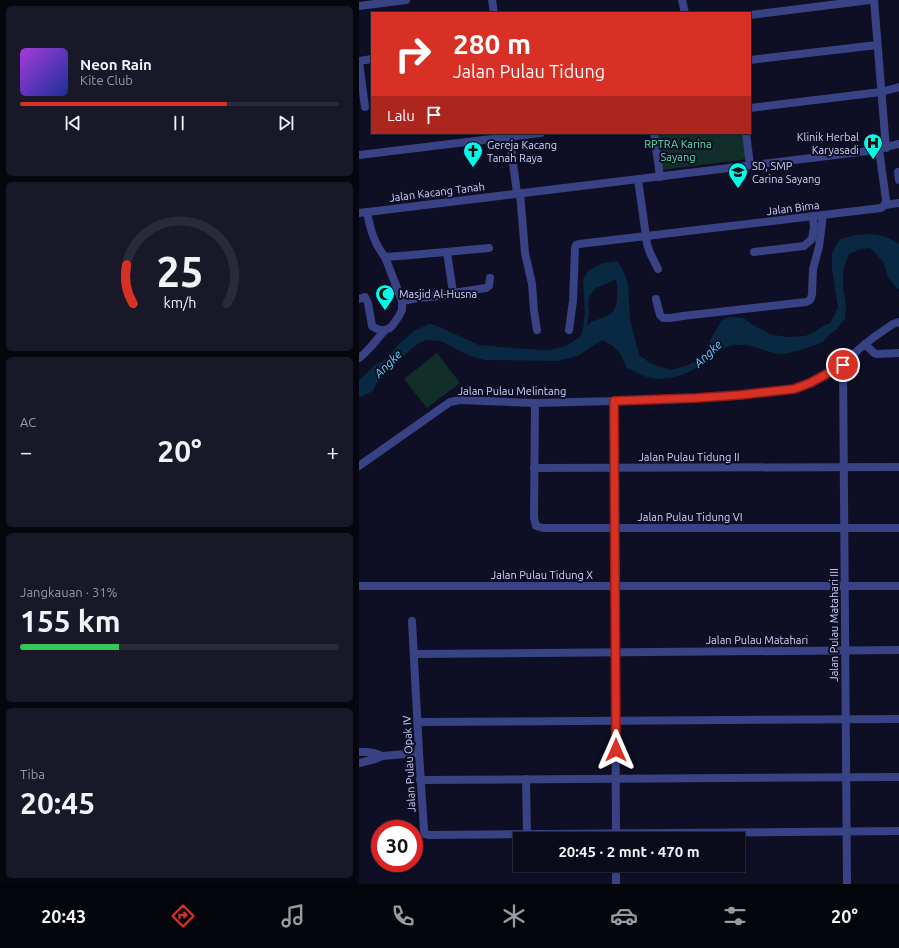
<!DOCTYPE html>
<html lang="id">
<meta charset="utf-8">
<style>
:root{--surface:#0a0a1b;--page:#181828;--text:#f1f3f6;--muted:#999aa3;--line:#2a2b3a;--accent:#d93025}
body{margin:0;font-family:Ubuntu,sans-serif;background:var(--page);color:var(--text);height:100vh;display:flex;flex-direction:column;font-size:15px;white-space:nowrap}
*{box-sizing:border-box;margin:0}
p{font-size:13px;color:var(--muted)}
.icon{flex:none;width:22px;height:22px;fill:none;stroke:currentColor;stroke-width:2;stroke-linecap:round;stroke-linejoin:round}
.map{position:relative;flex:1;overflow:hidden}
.details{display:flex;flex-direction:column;gap:6px;padding:6px;background:#06060f;width:359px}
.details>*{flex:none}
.hud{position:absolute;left:12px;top:12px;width:380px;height:122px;border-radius:0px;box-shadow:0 1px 3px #0004,0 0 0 1px var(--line);background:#d93025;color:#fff;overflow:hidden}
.speed{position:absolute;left:12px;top:820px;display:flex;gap:8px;font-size:20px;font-weight:700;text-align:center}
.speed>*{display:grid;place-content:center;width:52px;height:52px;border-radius:50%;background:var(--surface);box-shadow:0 1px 3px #0004,0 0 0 1px var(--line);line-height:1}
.speed .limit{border:6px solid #d22;background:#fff;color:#111}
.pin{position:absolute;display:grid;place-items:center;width:34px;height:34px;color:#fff;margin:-17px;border:2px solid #fff;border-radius:50%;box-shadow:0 1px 4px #0007}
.me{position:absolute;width:44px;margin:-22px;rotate:0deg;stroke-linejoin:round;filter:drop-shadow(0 0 3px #0008)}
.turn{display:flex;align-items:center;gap:14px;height:84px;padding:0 16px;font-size:18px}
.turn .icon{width:52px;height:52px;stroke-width:2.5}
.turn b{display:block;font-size:28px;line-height:34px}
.then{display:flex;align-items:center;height:38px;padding:0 16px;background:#0003;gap:8px;font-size:15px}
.big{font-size:30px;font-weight:700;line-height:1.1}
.details .widget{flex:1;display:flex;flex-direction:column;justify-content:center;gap:6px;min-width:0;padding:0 14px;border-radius:6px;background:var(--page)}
.details .dial{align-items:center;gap:0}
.dial svg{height:104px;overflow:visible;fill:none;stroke:var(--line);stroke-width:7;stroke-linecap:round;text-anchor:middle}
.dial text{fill:var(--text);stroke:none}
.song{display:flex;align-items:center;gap:12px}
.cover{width:48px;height:48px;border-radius:6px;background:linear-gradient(135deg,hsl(280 70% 55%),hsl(230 70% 35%))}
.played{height:4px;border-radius:2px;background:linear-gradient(90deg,var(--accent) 65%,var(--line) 65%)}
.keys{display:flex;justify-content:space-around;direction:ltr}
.heat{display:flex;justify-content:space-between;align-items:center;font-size:22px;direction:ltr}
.charge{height:6px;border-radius:3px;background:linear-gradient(90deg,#34c759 31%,var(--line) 0)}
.trip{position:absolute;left:154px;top:832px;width:232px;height:40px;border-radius:0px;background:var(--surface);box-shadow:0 1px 3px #0004,0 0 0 1px var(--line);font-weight:700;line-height:40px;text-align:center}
.tabs{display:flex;height:64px;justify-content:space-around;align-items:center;background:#04040b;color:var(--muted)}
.tabs .icon{width:28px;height:28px}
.tabs .on{color:var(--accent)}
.tabs b{font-size:18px;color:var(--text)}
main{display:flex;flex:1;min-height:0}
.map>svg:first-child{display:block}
</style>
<main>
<section class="details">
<div class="widget">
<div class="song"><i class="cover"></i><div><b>Neon Rain</b><p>Kite Club</p></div></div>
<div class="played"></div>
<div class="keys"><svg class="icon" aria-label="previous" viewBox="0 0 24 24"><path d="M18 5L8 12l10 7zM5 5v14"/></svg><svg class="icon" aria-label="pause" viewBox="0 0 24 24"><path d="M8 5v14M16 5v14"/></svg><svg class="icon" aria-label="next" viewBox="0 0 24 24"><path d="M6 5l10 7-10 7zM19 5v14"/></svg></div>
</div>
<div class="widget dial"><svg viewBox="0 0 100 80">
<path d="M14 69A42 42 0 1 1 86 69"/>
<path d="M14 69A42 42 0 0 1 9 39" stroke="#d93025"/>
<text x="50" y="56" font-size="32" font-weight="700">25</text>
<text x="50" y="72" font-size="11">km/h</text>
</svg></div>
<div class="widget"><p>AC</p>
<div class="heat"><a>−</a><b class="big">20°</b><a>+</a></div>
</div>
<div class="widget"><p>Jangkauan · 31%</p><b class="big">155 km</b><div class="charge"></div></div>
<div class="widget"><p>Tiba</p><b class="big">20:45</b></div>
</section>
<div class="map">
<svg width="540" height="884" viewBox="0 0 540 884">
<rect width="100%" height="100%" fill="#0e0e24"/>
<!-- green -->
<g fill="#112e28">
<polygon points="298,133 385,133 388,159 303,170"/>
<polygon points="78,353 101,383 68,408 45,379"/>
</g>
<!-- water -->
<path fill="#092842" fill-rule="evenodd" d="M511,234c11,1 19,3 29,10v46l-11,-12 -4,-15 -8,-9 -6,-6 -12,2 -9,4 -3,7 -3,11v16l3,17 -1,14c-3,3 -5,6 -8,10 -2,2 -5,3 -7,5 -2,2 -4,5 -6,7 -4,3 -35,13 -41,13 -2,1 -6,0 -9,-1 -14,-4 -29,-11 -44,-7 -10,3 -18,11 -26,17 -15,11 -38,20 -57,14 -7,-2 -13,-6 -20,-9 -6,-15 -9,-20 -24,-28l-11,6 -14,10 -21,5 -72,-1 -15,-4 -29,-15 -14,-1 -10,4 -19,17 -22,23 -3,7 -14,7v-18l16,-15 11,-6 14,-16 14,-12 15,-7 6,1 44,20 45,4 24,1 18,-4 14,-9 3,-8 2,-15 -2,-35 6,-9 14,-7 14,-2 5,7 6,15 2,37 9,35 11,8 21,7 11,-3 13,-5 11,-10 2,-8 14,-24 8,-3 14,1 9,7 17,9 16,3 19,-1 9,-4 9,-6 7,-3 8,-15 -6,-40v-15l8,-14 16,-4zM256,279c3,5 2,10 2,15 0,27 -14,20 -30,31l2,-14 -1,-7 1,-7 7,-9 14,-6z"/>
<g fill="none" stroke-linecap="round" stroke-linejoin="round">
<!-- minor -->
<g stroke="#384284" stroke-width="8">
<polyline points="133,0 135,13"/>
<polyline points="323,0 326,13"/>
<polyline points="515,0 527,148"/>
<polyline points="0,6 47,0"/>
<polyline points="391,15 511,0"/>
<polyline points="391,60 518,45"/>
<polyline points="0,61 13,59"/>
<polyline points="0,62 6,107"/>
<polyline points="391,108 522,92 540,87"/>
<polyline points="150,133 158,193"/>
<polyline points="295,133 301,177"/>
<polyline points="387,133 391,165"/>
<polyline points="0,155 182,133"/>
<polyline points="539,172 540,180"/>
<polyline points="279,179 288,244 291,253 299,269"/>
<polyline points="161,193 166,253 173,284 175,311 178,330"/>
<polyline points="526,205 540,203"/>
<polyline points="0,213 509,151 540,144"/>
<polyline points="88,252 94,293"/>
<polyline points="395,252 445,246 453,239 455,227 454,216"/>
<polyline points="26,257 53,255 130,248"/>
<path d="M0,299l6,-2 3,6 4,23 3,2 5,2h5l5,-2 2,-2 7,-10 3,-6v-9l-17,-44c-11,-13 -15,-29 -18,-45"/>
<polyline points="297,299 301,315 304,318 311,318 324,316 447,302 451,300 453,295 454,269 460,247 464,215"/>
<polyline points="43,301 59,298 82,296 94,293 127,288 130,286 131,278"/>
<polyline points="210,330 214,301 216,248 217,245 220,244 522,208 526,205 527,200 520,149"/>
<polyline points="506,344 515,353 518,354 540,353"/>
<path d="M0,358c11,-8 17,-18 26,-28"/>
<polyline points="484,365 488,884"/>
<polyline points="255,401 257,838"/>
<polyline points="176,403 175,518 177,526 184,528 540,528"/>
<polyline points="0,466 91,402 101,400 176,403 255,401 323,399 381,395 435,389 451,383 484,365 500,349 515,337 534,324 540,322"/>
<polyline points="175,468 540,467"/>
<polyline points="0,586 540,586"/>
<polyline points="53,621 60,753 65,830 66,834 70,835 540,831"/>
<polyline points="55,654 540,650"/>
<polyline points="59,722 540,719"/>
<polyline points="0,752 7,752 15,753 23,756 60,753"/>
<polyline points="0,763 16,759 23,756"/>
<polyline points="167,779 168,835"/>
<polyline points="61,780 540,777"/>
<polyline points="257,865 257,884"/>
</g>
</g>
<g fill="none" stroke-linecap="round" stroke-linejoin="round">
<!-- route casing -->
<g stroke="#8d1f18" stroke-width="10">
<polyline id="route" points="257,750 255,401 337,398 381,395 435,389 451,383 484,365"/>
</g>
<!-- route -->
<use href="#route" stroke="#d93025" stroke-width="7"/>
</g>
<!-- icons -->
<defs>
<g id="hospital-pin" transform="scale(1)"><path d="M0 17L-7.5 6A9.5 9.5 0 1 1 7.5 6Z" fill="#00fce8" stroke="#0e0e24"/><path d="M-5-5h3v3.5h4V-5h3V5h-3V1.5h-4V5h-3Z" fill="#111"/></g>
<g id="church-pin" transform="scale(1)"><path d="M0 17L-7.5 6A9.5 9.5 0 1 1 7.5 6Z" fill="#00fce8" stroke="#0e0e24"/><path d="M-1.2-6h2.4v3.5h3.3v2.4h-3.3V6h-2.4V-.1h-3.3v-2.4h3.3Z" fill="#111"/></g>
<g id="school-pin" transform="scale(1)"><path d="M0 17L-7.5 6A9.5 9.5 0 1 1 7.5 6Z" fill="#00fce8" stroke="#0e0e24"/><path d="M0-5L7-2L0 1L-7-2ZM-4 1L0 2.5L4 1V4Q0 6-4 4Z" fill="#111"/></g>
<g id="mosque-pin" transform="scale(1)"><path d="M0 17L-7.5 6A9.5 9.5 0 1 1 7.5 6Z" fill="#00fce8" stroke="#0e0e24"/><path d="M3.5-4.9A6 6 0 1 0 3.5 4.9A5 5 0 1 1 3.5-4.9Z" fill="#111"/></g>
</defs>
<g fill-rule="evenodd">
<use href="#hospital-pin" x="514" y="143"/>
<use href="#church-pin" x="114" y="151"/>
<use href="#school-pin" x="379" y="172"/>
<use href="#mosque-pin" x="26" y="294"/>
</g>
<g text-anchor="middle" stroke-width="4" stroke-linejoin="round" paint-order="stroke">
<!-- poi labels -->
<g font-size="11" fill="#d1d4ff" stroke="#0e0e24" text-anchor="start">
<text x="500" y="141" text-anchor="end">Klinik Herbal<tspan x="500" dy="13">Karyasadi</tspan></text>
<text x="128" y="149">Gereja Kacang<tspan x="128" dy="13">Tanah Raya</tspan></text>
<text x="393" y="170">SD, SMP<tspan x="393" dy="13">Carina Sayang</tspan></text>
<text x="40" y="298">Masjid Al-Husna</text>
</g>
<!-- park labels -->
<g font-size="11" fill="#5ae2a8" stroke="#0e0e24">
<text x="319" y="148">RPTRA Karina<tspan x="319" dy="13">Sayang</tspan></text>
</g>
<!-- street labels -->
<g font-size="11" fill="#d1d4ff" stroke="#0e0e24">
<text transform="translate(78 192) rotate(-7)" y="4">Jalan Kacang Tanah</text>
<text transform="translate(434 208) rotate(-7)" y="4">Jalan Bima</text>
<text x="153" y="395">Jalan Pulau Melintang</text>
<text x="330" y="461">Jalan Pulau Tidung II</text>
<text x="331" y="521">Jalan Pulau Tidung VI</text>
<text x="183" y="579">Jalan Pulau Tidung X</text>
<text transform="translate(475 625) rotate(-90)" y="4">Jalan Pulau Matahari III</text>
<text x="398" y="644">Jalan Pulau Matahari</text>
<text transform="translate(50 764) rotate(-93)" y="4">Jalan Pulau Opak IV</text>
</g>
<!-- water labels -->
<g font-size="12" font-style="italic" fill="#5fd1ff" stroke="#0e0e24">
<text transform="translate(349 354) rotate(-43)" y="4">Angke</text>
<text transform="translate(29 364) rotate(-45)" y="4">Angke</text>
</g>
</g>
</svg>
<div class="speed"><div class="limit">30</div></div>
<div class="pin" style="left:484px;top:365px;background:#d93025"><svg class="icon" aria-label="arrive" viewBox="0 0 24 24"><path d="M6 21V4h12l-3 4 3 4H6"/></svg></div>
<svg class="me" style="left:257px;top:750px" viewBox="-20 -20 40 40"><path d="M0-17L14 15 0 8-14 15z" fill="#d93025" stroke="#fff" stroke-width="4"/></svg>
<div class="trip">20:45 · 2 mnt · 470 m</div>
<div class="hud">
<div class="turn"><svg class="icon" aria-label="right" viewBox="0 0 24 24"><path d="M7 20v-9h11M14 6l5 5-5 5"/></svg><div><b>280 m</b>Jalan Pulau Tidung</div></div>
<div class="then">Lalu<svg class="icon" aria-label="arrive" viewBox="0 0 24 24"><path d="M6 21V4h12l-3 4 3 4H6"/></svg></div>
</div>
</div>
</main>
<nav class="tabs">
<b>20:43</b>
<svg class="icon on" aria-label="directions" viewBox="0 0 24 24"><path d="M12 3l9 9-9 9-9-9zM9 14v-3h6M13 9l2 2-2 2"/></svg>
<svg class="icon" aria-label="music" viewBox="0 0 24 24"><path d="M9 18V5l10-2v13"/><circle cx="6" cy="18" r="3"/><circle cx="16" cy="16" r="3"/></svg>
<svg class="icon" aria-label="phone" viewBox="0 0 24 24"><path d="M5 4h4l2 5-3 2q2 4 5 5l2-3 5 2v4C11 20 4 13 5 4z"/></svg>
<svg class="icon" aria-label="climate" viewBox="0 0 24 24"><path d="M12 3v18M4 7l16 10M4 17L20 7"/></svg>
<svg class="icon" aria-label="car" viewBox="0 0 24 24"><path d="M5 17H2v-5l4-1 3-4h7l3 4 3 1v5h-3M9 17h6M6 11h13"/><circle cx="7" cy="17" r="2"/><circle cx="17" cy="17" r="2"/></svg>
<svg class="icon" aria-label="filters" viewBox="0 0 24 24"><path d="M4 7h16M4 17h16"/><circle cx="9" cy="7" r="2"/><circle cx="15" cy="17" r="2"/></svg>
<b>20°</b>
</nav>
